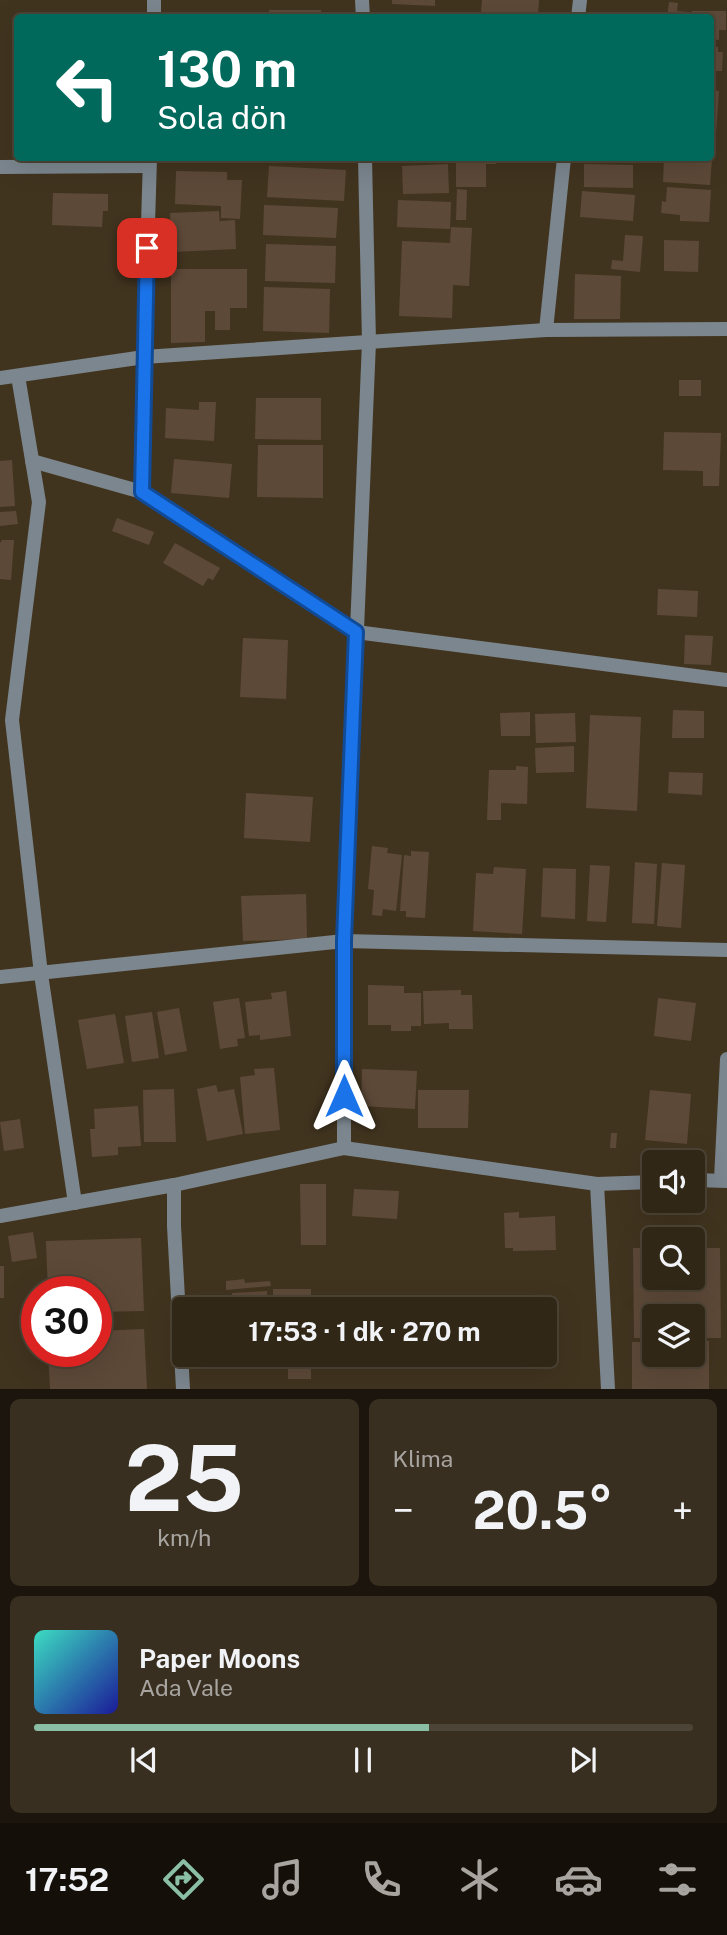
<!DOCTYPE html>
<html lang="tr">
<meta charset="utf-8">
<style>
:root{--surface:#312717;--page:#392f20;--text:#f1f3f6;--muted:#a8a5a1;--line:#4c4436;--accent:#8abfa5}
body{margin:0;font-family:"Public Sans",sans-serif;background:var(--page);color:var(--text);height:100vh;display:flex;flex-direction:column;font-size:26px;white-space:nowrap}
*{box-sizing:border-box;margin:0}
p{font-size:23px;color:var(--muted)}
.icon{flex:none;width:38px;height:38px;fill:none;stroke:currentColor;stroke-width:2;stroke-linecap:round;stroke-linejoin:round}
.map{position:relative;height:1389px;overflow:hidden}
.details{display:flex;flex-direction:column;gap:10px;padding:10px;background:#1b150d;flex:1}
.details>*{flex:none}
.banner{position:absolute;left:14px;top:14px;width:700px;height:147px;border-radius:7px;box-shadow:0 7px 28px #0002,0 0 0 2px var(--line);background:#00695c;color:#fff;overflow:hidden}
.tools{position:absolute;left:642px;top:1150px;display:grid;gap:14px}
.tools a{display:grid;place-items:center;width:63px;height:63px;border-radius:7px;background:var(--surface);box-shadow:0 7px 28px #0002,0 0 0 2px var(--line);font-size:35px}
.speed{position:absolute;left:21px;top:1276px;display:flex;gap:14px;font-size:35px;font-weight:700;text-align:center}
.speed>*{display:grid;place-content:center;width:91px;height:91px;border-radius:50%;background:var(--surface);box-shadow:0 7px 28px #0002,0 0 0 2px var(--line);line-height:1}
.speed .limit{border:10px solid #d22;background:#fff;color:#111}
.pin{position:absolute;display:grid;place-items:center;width:60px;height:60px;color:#fff;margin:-30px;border-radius:14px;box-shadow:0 4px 10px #0006}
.me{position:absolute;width:77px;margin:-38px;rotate:0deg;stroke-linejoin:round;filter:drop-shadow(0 0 5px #0008)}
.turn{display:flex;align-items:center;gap:24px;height:147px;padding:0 28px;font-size:32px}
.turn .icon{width:91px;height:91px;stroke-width:2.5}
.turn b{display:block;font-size:49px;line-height:60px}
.big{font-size:52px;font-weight:700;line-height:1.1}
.details .card{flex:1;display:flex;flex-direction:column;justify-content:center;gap:10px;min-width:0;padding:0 24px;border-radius:10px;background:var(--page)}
.details .dial{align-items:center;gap:0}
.dial b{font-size:91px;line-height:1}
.song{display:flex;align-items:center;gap:21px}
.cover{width:84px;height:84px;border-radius:10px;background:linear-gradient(135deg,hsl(170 70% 55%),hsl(240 70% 35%))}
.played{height:7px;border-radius:4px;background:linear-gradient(90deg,var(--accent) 60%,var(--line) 60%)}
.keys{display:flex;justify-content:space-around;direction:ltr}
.heat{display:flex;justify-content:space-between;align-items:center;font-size:38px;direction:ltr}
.details .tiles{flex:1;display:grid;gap:10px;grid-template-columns:1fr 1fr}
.card:last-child{grid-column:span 2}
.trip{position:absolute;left:172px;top:1297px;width:385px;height:70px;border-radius:7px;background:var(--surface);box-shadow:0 7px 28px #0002,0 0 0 2px var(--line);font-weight:700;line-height:70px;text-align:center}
.dock{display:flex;height:112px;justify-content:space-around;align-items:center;background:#141009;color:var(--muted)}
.dock .icon{width:49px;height:49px}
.dock .current{color:var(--accent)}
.dock b{font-size:32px;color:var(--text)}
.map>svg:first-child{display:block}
</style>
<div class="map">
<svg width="727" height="1389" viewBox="0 0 727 1389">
<rect width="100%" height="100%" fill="#41341f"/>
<!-- building -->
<g fill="#5d4938">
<polygon points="392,0 435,0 435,6 392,4"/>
<polygon points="482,0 539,0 538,15 481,12"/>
<polygon points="669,2 678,3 677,11 689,12 688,18 667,18"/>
<rect x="269" y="10" width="52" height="8"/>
<polygon points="692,11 726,11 726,30 719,30 719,40 710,39 710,18 692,18"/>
<polygon points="710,46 718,47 718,52 723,52 722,71 710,71"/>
<polygon points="710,90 719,91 716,134 710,133"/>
<polygon points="456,158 496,158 496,164 486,164 486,187 456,187"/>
<polygon points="664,158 712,159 710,185 663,182"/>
<polygon points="448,164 449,193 403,194 402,166"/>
<polygon points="584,164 633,165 633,188 584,187"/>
<polygon points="269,166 346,170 344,201 267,197"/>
<polygon points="176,171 227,172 227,180 242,180 240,219 221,218 221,206 175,204"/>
<polygon points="667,187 711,190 709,222 680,221 680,215 661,213 662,201 666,202"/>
<polygon points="457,189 467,190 466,220 456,220"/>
<polygon points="582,191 635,195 633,221 580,217"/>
<polygon points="53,193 108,194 108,211 103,211 102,227 52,225"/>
<polygon points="398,200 451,202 450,229 397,227"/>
<polygon points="264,205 338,208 336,238 263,235"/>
<polygon points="219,211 220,225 220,221 235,220 236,249 172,252 170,213"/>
<polygon points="451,227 472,228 469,286 453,285 452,318 399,316 402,241 450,243"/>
<polygon points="625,235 643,236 640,272 611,269 612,260 623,261"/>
<polygon points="664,240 699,241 698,272 664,271"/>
<polygon points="266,244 336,246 335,283 265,281"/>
<polygon points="171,269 247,269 247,308 230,308 230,330 215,330 215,311 205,311 205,342 171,343"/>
<polygon points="575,274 621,276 620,319 574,319"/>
<polygon points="264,287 330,289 329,333 263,331"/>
<rect x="679" y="380" width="22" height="16"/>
<polygon points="256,398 321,398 321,440 255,439"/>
<polygon points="199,402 216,402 214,441 165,438 166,408 199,410"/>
<polygon points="664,432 721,433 719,486 703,486 703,471 663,470"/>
<polygon points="258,445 323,445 323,498 257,497"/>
<polygon points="174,459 232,464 229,498 171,493"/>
<polygon points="12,460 15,506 0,507 0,461"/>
<polygon points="16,511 18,524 0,526 0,512"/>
<polygon points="117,518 154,532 149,545 112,531"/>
<polygon points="2,540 14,540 11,580 0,579 0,543"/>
<polygon points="175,543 220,568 213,580 208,578 203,586 163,563"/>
<polygon points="658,589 698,591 697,617 657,615"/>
<polygon points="685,635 713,636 711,665 684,664"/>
<polygon points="243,638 288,640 286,699 240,697"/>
<polygon points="673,710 704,711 704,738 672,738"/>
<polygon points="530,712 530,736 501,736 500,713"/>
<polygon points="575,713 576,742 536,743 535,714"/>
<polygon points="590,715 641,717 637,811 586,808"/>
<polygon points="574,746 574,772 536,773 535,748"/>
<polygon points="516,766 528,767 527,804 501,803 501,820 487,820 489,770 516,770"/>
<polygon points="669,772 703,773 702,795 668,793"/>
<polygon points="246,793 313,797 310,842 244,838"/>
<polygon points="372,846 388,848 387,853 402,855 396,911 383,909 382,916 372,915 374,890 368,889"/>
<polygon points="411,851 429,852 425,918 406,917 406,911 400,911 404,855 411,856"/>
<polygon points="635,862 657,864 654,924 632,923"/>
<polygon points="662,863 685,865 681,928 657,926"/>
<polygon points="590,865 610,866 606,922 587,921"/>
<polygon points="494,867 526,869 522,934 473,931 476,873 493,874"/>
<polygon points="543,868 576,869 575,919 541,917"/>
<polygon points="306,894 307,939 243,941 241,896"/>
<polygon points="368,985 404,986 404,993 421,993 421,1026 411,1026 411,1031 391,1031 391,1025 368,1025"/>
<polygon points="461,990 461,995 472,995 473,1029 449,1029 449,1023 424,1024 423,991"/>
<polygon points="286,991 291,1036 260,1040 260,1035 249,1036 245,1002 272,999 271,993"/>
<polygon points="239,998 245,1038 237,1039 238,1046 220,1049 213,1002"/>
<polygon points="658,998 696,1003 691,1041 654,1036"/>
<polygon points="179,1008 187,1051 165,1055 157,1012"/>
<polygon points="152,1012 159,1058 132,1062 125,1016"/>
<polygon points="115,1014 124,1063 87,1069 78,1020"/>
<polygon points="274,1068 280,1130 245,1134 240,1077 255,1075 254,1069"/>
<polygon points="362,1069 417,1071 415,1109 361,1106"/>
<polygon points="216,1085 218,1092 234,1089 243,1134 207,1141 197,1089"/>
<polygon points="174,1089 176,1142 144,1142 143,1090"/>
<polygon points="418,1090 469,1090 468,1128 418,1128"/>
<polygon points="650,1090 691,1094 687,1144 645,1140"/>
<polygon points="138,1106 141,1146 118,1147 118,1155 92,1157 90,1129 95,1129 94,1109"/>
<polygon points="20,1119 24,1148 4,1151 0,1122"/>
<polygon points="611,1133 617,1133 616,1148 610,1148"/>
<polygon points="300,1184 326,1184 326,1245 301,1245"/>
<polygon points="354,1189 399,1191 397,1219 352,1216"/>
<polygon points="519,1212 519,1218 555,1216 556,1250 513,1251 513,1248 505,1248 504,1213"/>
<polygon points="33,1232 37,1258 12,1262 8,1236"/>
<polygon points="141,1238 144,1311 96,1312 96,1292 48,1292 46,1241"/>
<polygon points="633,1248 654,1248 654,1278 693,1278 693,1248 720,1248 721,1338 693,1338 693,1316 654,1316 654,1338 634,1338"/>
<rect x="0" y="1266" width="4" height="32"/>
<polygon points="244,1279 245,1283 270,1281 271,1286 226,1290 226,1281"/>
<polygon points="273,1289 311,1289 311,1309 300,1309 300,1305 285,1305 285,1309 273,1309"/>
<polygon points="267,1291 268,1309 233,1309 232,1293"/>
<polygon points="144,1329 147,1389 50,1389 48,1351 96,1351 96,1331"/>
<polygon points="693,1341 709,1341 709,1389 632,1389 632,1342 654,1342 654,1354 693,1354"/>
<rect x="288" y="1354" width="23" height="25"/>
<polygon points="368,1354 398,1354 398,1365 368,1366"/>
<polygon points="455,1354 484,1354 484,1361 474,1360 474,1366 454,1365"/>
</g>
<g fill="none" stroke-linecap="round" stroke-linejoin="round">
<!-- street -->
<g stroke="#7c868e" stroke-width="14">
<polyline points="362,0 363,18"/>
<polyline points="154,18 154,0"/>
<polyline points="578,18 580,0"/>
<polyline points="0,167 149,166"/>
<polyline points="546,330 564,158"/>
<polyline points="18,376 39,502 12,720 41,974 75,1203"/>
<polyline points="0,378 144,357 546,330 727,329"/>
<polyline points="32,461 142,492 356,632 727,680"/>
<polyline points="142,492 144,357 150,158"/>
<polyline points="0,977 344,941 727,950"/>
<polyline points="344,1148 344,941 369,342 365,158"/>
<polyline points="721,1179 727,1059"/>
<polyline points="693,1180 727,1181"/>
<polyline points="597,1184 608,1389"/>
<polyline points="174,1185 174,1226 183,1389"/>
<polyline points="0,1216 174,1185 344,1148 597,1184 654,1182"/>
</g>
</g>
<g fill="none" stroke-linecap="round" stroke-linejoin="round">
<!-- route casing -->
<g stroke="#114b97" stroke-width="18">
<polyline id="route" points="147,248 142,492 356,632 344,941 344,1096"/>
</g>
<!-- route -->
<use href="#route" stroke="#1a73e8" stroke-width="12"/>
</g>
</svg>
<div class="tools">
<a><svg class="icon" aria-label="sound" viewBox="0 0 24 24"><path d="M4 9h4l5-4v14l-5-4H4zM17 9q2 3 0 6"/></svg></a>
<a><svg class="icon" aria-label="search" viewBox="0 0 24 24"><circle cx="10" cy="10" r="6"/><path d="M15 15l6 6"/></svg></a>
<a><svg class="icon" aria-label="layers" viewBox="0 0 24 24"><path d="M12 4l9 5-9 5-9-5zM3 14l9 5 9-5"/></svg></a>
</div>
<div class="speed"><div class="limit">30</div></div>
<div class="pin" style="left:147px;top:248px;background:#d93025"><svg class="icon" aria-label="arrive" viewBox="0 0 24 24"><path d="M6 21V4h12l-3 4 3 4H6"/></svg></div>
<svg class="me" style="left:344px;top:1096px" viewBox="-20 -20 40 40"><path d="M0-17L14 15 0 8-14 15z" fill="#1a73e8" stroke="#fff" stroke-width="4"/></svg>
<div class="trip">17:53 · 1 dk · 270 m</div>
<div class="banner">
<div class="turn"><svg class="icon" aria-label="left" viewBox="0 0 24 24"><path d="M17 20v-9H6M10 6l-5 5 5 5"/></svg><div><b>130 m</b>Sola dön</div></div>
</div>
</div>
<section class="details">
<div class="tiles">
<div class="card dial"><b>25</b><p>km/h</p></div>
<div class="card"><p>Klima</p>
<div class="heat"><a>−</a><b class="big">20.5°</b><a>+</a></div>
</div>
<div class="card">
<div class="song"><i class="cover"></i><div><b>Paper Moons</b><p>Ada Vale</p></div></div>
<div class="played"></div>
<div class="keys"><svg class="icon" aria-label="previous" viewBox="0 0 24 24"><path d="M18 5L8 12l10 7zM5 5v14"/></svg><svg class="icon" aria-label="pause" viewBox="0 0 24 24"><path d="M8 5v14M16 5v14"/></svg><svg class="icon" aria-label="next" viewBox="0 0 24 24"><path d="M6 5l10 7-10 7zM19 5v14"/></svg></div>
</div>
</div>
</section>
<nav class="dock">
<b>17:52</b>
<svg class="icon current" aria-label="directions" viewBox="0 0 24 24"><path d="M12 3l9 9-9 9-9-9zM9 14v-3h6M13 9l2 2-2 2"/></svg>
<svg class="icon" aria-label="music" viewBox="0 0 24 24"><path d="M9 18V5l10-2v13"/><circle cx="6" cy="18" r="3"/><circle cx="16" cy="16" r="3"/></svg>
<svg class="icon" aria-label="phone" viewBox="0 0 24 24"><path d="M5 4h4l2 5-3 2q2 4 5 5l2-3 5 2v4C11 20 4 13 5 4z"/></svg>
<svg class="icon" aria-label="climate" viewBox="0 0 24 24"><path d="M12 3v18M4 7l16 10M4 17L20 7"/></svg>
<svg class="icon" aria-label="car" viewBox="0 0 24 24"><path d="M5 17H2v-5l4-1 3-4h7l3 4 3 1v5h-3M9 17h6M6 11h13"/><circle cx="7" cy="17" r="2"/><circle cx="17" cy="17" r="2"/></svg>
<svg class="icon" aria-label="filters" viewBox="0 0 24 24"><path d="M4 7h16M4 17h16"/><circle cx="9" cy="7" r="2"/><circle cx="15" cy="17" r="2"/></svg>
</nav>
